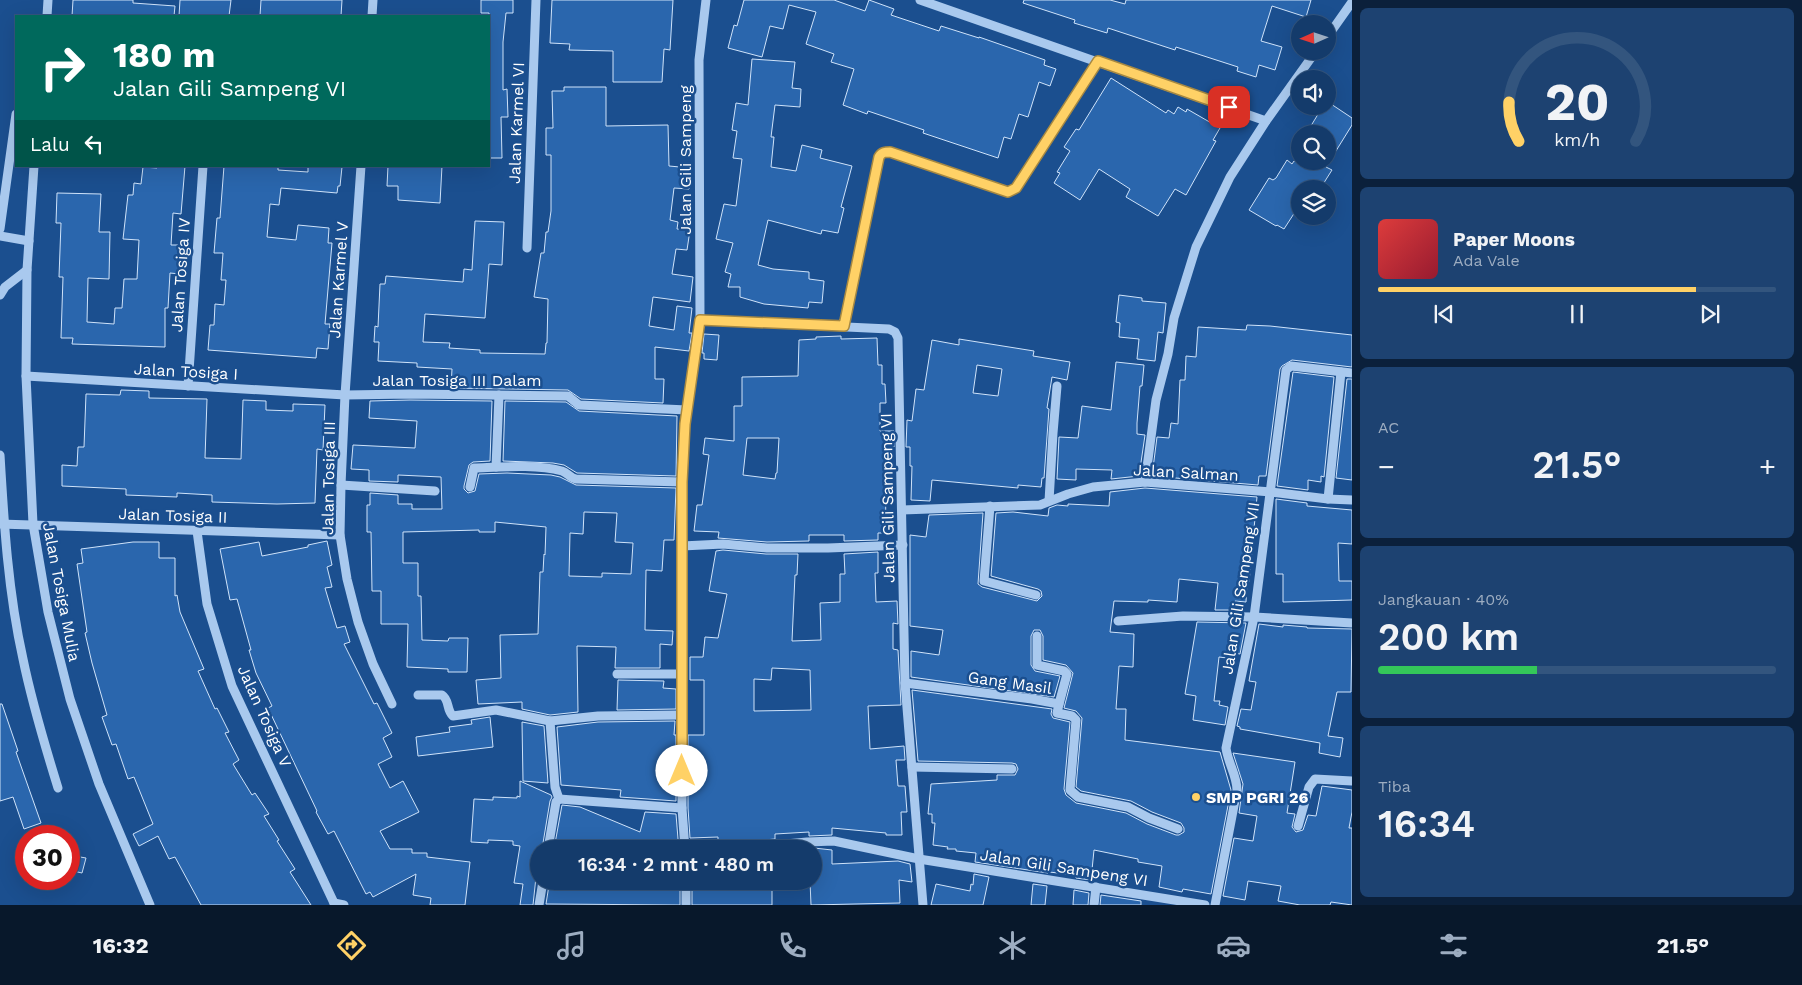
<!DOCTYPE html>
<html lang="id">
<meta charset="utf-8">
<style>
:root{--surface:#143b6b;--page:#1d4271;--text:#f1f3f6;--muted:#9dadc1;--line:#33557e;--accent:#ffd166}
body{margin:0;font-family:"Work Sans",sans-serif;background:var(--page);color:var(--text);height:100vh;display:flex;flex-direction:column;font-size:19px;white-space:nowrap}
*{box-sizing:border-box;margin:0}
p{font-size:16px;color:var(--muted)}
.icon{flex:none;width:28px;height:28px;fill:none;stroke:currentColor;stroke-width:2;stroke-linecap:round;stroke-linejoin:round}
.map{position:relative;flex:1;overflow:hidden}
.details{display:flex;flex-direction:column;gap:8px;padding:8px;background:#0b203b;width:450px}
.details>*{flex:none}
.banner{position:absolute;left:15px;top:15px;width:475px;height:152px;border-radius:0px;box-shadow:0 5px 20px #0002,0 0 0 1px var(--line);background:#00695c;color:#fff;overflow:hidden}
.needle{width:32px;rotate:267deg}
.tools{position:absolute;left:1291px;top:15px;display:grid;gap:10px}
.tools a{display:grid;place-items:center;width:45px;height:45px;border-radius:50%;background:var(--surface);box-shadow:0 5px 20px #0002,0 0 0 1px var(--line);font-size:25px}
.speed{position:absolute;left:15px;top:825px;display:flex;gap:10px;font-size:25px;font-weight:700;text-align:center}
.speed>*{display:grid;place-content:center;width:65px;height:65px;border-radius:50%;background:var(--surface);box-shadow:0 5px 20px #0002,0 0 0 1px var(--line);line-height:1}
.speed .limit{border:8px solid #d22;background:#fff;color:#111}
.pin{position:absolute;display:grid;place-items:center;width:42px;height:42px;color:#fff;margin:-21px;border-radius:10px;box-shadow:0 2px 8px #0006}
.me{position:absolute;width:55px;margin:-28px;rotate:0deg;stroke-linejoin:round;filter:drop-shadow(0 0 4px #0008)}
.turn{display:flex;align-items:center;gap:18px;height:105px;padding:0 15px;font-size:22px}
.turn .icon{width:65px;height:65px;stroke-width:2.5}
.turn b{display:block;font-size:35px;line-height:42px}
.then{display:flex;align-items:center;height:48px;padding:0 15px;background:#0003;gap:10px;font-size:19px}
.big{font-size:38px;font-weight:600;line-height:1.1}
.details .widget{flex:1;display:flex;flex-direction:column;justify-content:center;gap:8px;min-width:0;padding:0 18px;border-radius:8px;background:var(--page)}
.details .dial{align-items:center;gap:0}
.dial svg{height:130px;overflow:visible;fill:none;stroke:var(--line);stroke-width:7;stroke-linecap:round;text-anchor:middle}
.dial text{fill:var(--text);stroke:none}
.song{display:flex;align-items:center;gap:15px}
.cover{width:60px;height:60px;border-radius:8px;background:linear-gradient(135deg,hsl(0 70% 55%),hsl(350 70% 35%))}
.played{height:5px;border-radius:2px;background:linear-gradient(90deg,var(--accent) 80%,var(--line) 80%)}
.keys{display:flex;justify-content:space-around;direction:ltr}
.heat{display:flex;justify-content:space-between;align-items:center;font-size:28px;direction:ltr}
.charge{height:8px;border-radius:4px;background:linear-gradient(90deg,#34c759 40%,var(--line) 0)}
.trip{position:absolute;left:530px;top:840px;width:292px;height:50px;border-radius:25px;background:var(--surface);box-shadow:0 5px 20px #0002,0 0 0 1px var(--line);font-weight:600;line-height:50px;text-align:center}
.tabs{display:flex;height:80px;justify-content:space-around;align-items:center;background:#08182b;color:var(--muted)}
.tabs .icon{width:35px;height:35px}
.tabs .selected{color:var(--accent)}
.tabs b{font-size:22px;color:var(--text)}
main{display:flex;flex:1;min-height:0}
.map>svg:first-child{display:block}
</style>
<main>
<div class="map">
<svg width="1352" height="905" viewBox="0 0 1352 905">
<rect width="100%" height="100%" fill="#1b4f8f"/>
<!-- building -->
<g fill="#2a66ad" stroke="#cfe3fa" fill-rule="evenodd">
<polygon points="73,0 133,0 133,3 175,6 174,16 72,16"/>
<polygon points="180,0 231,0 229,16 179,16"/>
<polygon points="261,0 342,0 341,16 260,16"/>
<polygon points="481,0 513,0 513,13 506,13 503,42 503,90 507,89 508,117 501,117 502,158 489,158 489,13 481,13"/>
<polygon points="552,0 673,0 670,50 664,49 662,82 613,82 613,51 569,50 570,44 550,43"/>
<polygon points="744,0 834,0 865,11 869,0 894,9 891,15 939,31 941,26 979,38 979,37 1045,60 1044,65 1056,69 1050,86 1039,82 1028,117 1019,114 1011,139 1004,137 998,158 923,133 924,130 868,111 867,114 843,105 854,69 831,62 834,54 806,44 816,12 789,5 783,29 770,26 762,57 728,48 734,25 737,26"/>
<polygon points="1024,0 1110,0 1125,4 1126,0 1311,0 1306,17 1272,6 1261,41 1282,47 1275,70 1259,65 1256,77 1237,71 1238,67 1176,47 1175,50 1108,28 1107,33 1074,23 1075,20 1023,3"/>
<polygon points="752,59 795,62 792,88 801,89 800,107 775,105 771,137 774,137 771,167 796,171 802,145 822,150 820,158 852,166 841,207 844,208 838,233 822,230 821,234 768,220 758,265 773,269 809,272 809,279 824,281 822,303 809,302 808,308 764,304 740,297 740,287 728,287 731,274 725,272 733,243 716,239 724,204 736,206 742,159 733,158 737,131 732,130 736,103 748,105"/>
<polygon points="1111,78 1166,113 1168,110 1174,114 1178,107 1186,112 1187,109 1220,128 1213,140 1216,141 1186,195 1175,189 1158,216 1126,197 1130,189 1099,169 1080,200 1054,183 1060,173 1057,172 1070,151 1064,147 1076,129 1079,130"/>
<polygon points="564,87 606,87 606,126 668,125 669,166 691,168 689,189 674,188 670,220 678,222 677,229 690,230 687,250 676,249 672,274 693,277 690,302 653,297 649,326 674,330 677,306 692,308 689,333 692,333 689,351 655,347 655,379 664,379 663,403 581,399 568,390 451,388 452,369 417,367 417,363 378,361 379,342 374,342 375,326 378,327 380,284 385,284 386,276 463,282 464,269 472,270 475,221 504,222 502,265 489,264 485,318 425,314 423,342 450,343 449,348 480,350 480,353 545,354 546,343 547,343 548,299 534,297 541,253 544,253 546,232 548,232 551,211 551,155 546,155 546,128 553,128 552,91 564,91"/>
<polygon points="1328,102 1352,118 1352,125 1326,167 1332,170 1320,189 1300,189 1300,215 1295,212 1284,229 1277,225 1276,226 1249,210 1269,178 1273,180 1276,178 1287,160 1292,164 1294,161 1328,161 1328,134 1306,134 1323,106 1328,106"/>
<polygon points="157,166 185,166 181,214 173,213 171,245 182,245 180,274 170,273 168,308 165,308 165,347 72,344 73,338 61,338 63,277 59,277 61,223 56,223 57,193 101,194 99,232 110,232 109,279 88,278 87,322 114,324 115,308 122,308 124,279 137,279 139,240 123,239 128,195 133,195 134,183 141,184 143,167 157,168"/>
<polygon points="224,166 278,166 278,170 308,172 308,166 342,167 340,186 338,186 337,193 281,188 279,205 270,204 267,237 296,240 298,225 329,228 328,243 332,243 325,324 330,324 328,349 317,348 316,358 208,350 210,325 214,325 215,304 224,305 226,280 221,280 223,253 214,253 217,218 220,218"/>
<polygon points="388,166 442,166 440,203 398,200 398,186 387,186"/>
<polygon points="1119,295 1142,298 1142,301 1166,303 1163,333 1158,332 1155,361 1137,359 1139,339 1119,337 1120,323 1116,322"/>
<polygon points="1247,325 1270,326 1352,335 1352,367 1292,360 1282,366 1280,369 1266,476 1259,476 1258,485 1152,476 1157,437 1169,438 1171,423 1178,424 1180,380 1185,380 1186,356 1196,357 1198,327 1246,330"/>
<polygon points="704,334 719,335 717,360 704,359 704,353 702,353"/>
<path d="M841,336v3l36,-1 1,27h4v19h3l1,19h-6v28h14v16h-9l1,86h-8v7l-34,1v-6h-35v6l-42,1 -49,-4 1,-6 -25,-1 3,-26h5l7,-50 -6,-1 2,-16 29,3v-35h8v-29l56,-1 1,-36 17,-1v-2zM747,438h32l-2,35h-1l-1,6 -32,-4z"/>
<path d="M959,339l75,12 -1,5 37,6 -3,18 -15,-3 -5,31 2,1 -5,69h-2l-1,9 -23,-2v3l-86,-8 -2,21 -19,-1 1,-34h-2v-19h-4l1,-27 5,1 4,-32 8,1 8,-50 27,5zM977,365l25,4 -4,27 -25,-3z"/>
<polygon points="1116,362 1144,365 1142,386 1140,386 1137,423 1137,434 1145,435 1139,476 1111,479 1112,470 1076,469 1076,480 1057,479 1059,437 1078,438 1082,406 1111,410"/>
<polygon points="1293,372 1334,377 1324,477 1321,476 1321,482 1308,480 1308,490 1277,486"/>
<polygon points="1347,379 1352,379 1352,480 1336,478"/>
<polygon points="121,390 149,391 149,398 207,399 205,458 241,459 243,400 266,401 266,410 293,411 293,404 325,405 323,450 317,449 315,503 277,504 212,502 212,495 177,493 177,497 126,495 126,489 62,486 62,465 77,466 78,447 84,447 86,394 120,395"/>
<path d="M410,400l82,1 -2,60 -17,1 -4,3 -5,21v3l4,4 7,-2 4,-17 28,-1 44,2 9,2 16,8 100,3 -2,52h-10l-2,31 -16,-1 -1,60 28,1 -1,14 -12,-1v24h-45l1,-21 -39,-1 1,66 -28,3 -28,-6v-7l-44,2 -2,-24 25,-2 -1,-43 38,-1 2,-62h3l1,-18 1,1 1,-28 -51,-5v10h-16v-2l-76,2v31h15v33h3l1,44 26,1 1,-3h19l-1,34h-19v-3l-41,-2 1,-43h-27v-33h-9l-1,-59h-4v-27h3v-12l28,2v9h14v5h30l-1,-32 -43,-2v7l-29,-1v-11l-18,-1 2,-24 62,3 2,-27 -48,-3 1,-17zM584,512l33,1 -2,29 18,1 -2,31 -29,-1v4l-33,-1 1,-43 13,1z"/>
<polygon points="505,401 566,402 579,411 677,416 676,476 577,473 564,465 553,463 503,461"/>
<polygon points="1145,488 1257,497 1249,582 1247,582 1246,602 1235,601 1234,610 1215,610 1218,583 1179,579 1177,602 1148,600 1148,602 1114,601 1110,632 1134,634 1133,667 1119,666 1116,709 1126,709 1125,740 1220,752 1231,790 1211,894 1183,889 1182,892 1159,887 1162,866 1138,862 1138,859 1094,850 1091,880 1076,878 1076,875 1049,872 1048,873 975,862 976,853 956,851 956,849 947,849 948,847 933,845 935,823 932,823 932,814 928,814 931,784 997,780 997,775 1015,775 1018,769 1016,764 1012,763 918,761 912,690 1052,709 1051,714 1053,718 1070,722 1064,789 1066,795 1076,803 1126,813 1147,824 1176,835 1179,835 1184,832 1184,828 1181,823 1152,812 1131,801 1081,791 1076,787 1082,718 1076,711 1064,708 1073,673 1066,665 1043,660 1043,636 1040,630 1034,630 1031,636 1031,665 1035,671 1060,676 1054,697 911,677 911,651 939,655 943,630 910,626 910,535 926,537 929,515 983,513 978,584 982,587 1037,601 1042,596 1041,591 1038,589 991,576 996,513 1013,512 1048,516 1049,508 1057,505 1068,506 1068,504 1109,506 1110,492"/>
<polygon points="1276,499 1307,503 1307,506 1352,510 1352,544 1338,543 1339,581 1352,581 1352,600 1283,602 1283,574 1276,574"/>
<polygon points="327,541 332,565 327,567 332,587 325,588 337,628 345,626 350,642 344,644 374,704 377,703 392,733 383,738 392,757 378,764 390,788 403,781 419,812 380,831 390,849 412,849 412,853 427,853 427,857 470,862 465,905 430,905 431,898 413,895 416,874 373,897 370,892 366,894 334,831 328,834 316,812 317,811 268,708 272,706 256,673 249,650 251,650 237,599 230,600 220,549 259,542 262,556 308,547 308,545"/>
<polygon points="133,542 159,542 159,558 175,558 175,596 177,595 180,612 204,669 198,671 215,709 217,708 229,732 225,733 239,760 233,764 252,795 255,793 269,814 264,816 279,840 277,841 295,869 290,872 311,905 201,905 175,857 169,859 158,836 139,846 133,834 153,824 134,777 128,779 116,744 112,745 102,717 107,715 92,663 85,633 87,632 77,564 83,563 81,549"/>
<path d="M723,550l43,4h32l-1,21h-2l-3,66 29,-1 -1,-37 20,-1v-28h5l-1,-20 34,-2v21h-3l1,29 21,-1 1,23 -5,-1v26l5,1 3,55 -33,1 2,43 34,-3 1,14h-9l2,26h7l2,26h-6l1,23h-16v-2l-54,-5v7l-23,1v-4l-34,2v5l-41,4 -3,1 -2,5h-11v-12l-28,1 -2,-30v-73h16v-55h-14v-23h13l2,-20 13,1 9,-44 -18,-3 7,-40zM772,668l38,2 1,40 -57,1v-32l17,1z"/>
<polygon points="1197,622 1246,623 1240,654 1228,652 1227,658 1219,657 1214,701 1220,701 1219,705 1228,707 1225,725 1193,720 1196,696 1185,694"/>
<polygon points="1259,624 1283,627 1283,625 1307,627 1307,628 1352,629 1351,692 1337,692 1328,736 1343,738 1340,757 1319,753 1320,743 1240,729 1240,727 1237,726 1241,709 1251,710 1256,682 1249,681"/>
<polygon points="618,680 664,681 663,688 676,689 676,709 617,710"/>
<polygon points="0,704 2,704 18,751 16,752 41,823 24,829 13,797 0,801"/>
<polygon points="490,717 493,747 418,756 416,737 450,732 449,727 472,724 471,720"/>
<polygon points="675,721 674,735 676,735 676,801 620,797 621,790 561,785 557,727 598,722"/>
<polygon points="522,722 544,726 548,783 523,781"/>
<polygon points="1233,753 1295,762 1287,813 1295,814 1292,827 1296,832 1303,830 1308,815 1316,816 1322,786 1352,790 1352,812 1349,828 1352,828 1352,905 1331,902 1330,905 1300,905 1278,901 1281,886 1248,881 1245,900 1223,896 1234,838 1253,841 1257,816 1239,813 1243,784"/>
<polygon points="520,781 551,795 552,797 550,801 542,849 539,849 533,905 520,905 523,884 514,883 520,846 513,845 513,841 488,840 488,843 471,842 474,799 493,800 493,797 517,798 517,796 520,797"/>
<polygon points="562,805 580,807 640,832 645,812 676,814 678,839 675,849 666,849 647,844 646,849 554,849"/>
<polygon points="814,848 832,850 832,864 898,861 910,864 912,882 899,880 900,903 811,905 810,881 814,881"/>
<polygon points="69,855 86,858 82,873 69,870"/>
<polygon points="974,874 989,877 983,905 931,905 936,884 970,891 971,884 973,885"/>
<polygon points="569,881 678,881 676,890 680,890 680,905 546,904 549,885 568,889"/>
<polygon points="751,882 751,886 772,885 772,905 692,905 692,890 721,889 721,883"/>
<polygon points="1033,884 1047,886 1045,905 1031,905"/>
<polygon points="1074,890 1089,893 1088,905 1073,905"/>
<polygon points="1101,895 1141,901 1141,905 1100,905"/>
</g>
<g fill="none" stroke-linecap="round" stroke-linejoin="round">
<!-- minor -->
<g stroke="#a9c9ee" stroke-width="9">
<polyline points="920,0 1266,121"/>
<polyline points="47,16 48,0"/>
<polyline points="372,16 373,0"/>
<polyline points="1328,36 1352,2"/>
<polyline points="34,166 27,270 26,376 33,524 48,612 70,699 99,784 150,905"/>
<polyline points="361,166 345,395 341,485 340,535 347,579 358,622 373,664 392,704"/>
<polyline points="0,229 16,114"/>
<polyline points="0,236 29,241"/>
<polyline points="527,248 536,0"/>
<polyline points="0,295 5,287 27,270"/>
<polyline points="700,320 889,329 895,332 898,338 905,683 923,905"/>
<path d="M844,326l35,-169c3,-5 6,-5 12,-5l117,40 8,-4 83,-127"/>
<polyline points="26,376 345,395 410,394 568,396 579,405 687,410"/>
<polyline points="188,386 203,166"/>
<path d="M0,455c4,68 8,137 23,204 9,44 22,87 35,129"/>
<polyline points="496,467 499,395"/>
<polyline points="1145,482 1156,400 1168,354 1174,318 1196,247 1230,177 1266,121 1316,51"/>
<polyline points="341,485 435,491"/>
<path d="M470,487l4,-19c28,-1 61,-4 88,3 6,2 8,7 14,8l106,3"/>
<polyline points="1328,499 1341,372"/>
<polyline points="1049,501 1053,433 1057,386"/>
<polyline points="990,506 984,581 1036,595"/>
<polyline points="902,510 1040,505 1068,494 1093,487 1145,482 1271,492 1328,499 1352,500"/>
<polyline points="0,524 340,535"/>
<polyline points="197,531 207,604 232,686 334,903"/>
<polyline points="682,546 723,544 767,548 828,548 903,545"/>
<polyline points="1118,621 1183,616 1254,617 1352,623"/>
<polyline points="1037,636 1037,665 1064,671 1067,674 1059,704"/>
<polyline points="617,674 682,674"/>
<polyline points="905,683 1032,699 1059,704 1057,713 1072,716 1076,720 1070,790 1078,797 1128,807 1149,818 1178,829"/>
<path d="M418,695h24c8,5 4,15 11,21l43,-6 54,11 48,-5 84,-1"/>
<polyline points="912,767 1012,769"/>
<polyline points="559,799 682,808"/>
<polyline points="1298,826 1309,787 1315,779 1352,781"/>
<polyline points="548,849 556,802 559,799 555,787 550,721"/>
<polyline points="685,849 682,808 682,482 685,424 700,320 699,60 706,0"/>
<polyline points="735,849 807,842 834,841 919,859 1205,905"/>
<polyline points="686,881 686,905"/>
<polyline points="334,903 344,905"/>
<polyline points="539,905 543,881"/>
<polyline points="1094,905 1096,887"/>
<path d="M1215,905l22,-115c0,-14 -9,-27 -11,-42l28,-131 32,-247 5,-4 61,7"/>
</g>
</g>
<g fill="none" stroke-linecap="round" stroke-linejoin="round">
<!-- route casing -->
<g stroke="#a68842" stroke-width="12">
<path id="route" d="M682,771v-289l3,-58 15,-104 144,6 35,-169c3,-5 6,-5 11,-5l118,40 8,-4 82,-127 131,46"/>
</g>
<!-- route -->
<use href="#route" stroke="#ffd166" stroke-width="9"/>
</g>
<!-- markers -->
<circle fill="#ffd166" stroke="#1b4f8f" stroke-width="2" cx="1196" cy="797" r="5"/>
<g text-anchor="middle" stroke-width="5" stroke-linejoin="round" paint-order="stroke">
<!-- street labels -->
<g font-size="16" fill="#fff" stroke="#1b4f8f">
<text transform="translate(516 123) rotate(-88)" y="6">Jalan Karmel VI</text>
<text transform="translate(685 160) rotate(-90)" y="6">Jalan Gili Sampeng</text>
<text transform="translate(180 275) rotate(-86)" y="6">Jalan Tosiga IV</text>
<text transform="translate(338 280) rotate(-86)" y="6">Jalan Karmel V</text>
<text transform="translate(186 371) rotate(3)" y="6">Jalan Tosiga I</text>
<text x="457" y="386">Jalan Tosiga III Dalam</text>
<text transform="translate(1186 472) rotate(3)" y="6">Jalan Salman</text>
<text transform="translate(328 478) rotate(-89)" y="6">Jalan Tosiga III</text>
<text transform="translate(887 498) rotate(-91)" y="6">Jalan Gili Sampeng VI</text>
<text transform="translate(173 515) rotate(2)" y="6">Jalan Tosiga II</text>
<text transform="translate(1240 588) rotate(-81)" y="6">Jalan Gili Sampeng VII</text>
<text transform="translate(62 592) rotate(79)" y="6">Jalan Tosiga Mulia</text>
<text transform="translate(1010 682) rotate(8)" y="6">Gang Masil</text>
<text transform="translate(265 716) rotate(66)" y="6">Jalan Tosiga V</text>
<text transform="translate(1064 867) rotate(9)" y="6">Jalan Gili Sampeng VI</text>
</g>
<!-- poi labels -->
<g font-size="16" font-weight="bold" fill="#fff" stroke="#1b4f8f" text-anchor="start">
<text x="1206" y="803">SMP PGRI 26</text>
</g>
</g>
</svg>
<div class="tools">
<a><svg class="needle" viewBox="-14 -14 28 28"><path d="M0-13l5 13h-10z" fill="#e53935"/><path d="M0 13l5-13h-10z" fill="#9dadc1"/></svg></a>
<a><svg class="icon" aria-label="sound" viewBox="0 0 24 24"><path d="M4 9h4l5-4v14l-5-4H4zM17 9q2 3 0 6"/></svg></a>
<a><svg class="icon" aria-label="search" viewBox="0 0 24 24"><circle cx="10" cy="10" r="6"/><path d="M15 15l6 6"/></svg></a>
<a><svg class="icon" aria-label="layers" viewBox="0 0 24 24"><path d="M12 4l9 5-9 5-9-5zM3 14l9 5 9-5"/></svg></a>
</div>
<div class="speed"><div class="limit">30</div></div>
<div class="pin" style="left:1229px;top:107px;background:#d93025"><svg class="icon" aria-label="arrive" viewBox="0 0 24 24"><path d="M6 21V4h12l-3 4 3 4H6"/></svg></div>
<svg class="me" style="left:682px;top:771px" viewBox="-20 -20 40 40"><circle r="19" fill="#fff"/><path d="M0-13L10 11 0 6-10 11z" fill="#ffd166"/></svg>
<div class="trip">16:34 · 2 mnt · 480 m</div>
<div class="banner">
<div class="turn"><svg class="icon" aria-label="right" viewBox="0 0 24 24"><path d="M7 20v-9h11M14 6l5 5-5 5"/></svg><div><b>180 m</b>Jalan Gili Sampeng VI</div></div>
<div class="then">Lalu<svg class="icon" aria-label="left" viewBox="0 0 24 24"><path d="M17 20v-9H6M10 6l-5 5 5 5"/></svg></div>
</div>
</div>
<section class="details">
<div class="widget dial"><svg viewBox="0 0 100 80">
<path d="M14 69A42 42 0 1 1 86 69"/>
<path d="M14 69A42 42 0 0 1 8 45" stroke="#ffd166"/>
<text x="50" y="56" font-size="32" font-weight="700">20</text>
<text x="50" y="72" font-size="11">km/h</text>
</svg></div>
<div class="widget">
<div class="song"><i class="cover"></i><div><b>Paper Moons</b><p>Ada Vale</p></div></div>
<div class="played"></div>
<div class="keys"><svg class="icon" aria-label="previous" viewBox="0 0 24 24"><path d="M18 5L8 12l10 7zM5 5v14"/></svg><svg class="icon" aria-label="pause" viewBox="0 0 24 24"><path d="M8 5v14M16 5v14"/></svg><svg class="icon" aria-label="next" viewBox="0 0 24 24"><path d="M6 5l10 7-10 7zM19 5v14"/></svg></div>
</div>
<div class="widget"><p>AC</p>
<div class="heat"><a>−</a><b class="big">21.5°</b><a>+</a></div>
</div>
<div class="widget"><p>Jangkauan · 40%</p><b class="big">200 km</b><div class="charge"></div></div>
<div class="widget"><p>Tiba</p><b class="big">16:34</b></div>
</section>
</main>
<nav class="tabs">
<b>16:32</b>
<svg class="icon selected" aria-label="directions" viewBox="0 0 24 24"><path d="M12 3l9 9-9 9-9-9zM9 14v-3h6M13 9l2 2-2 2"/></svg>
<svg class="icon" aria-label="music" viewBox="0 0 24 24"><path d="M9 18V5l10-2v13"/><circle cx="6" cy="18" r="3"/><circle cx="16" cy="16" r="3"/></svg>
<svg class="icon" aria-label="phone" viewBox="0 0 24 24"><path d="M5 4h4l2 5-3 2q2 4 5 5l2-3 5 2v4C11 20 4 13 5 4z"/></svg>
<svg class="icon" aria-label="climate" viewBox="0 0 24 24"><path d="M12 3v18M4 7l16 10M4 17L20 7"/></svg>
<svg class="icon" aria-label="car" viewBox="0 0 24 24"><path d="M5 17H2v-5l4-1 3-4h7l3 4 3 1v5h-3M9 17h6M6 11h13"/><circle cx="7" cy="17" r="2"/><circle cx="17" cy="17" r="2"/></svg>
<svg class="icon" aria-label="filters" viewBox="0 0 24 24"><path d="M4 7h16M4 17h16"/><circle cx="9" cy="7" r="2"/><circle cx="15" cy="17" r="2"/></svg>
<b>21.5°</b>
</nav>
